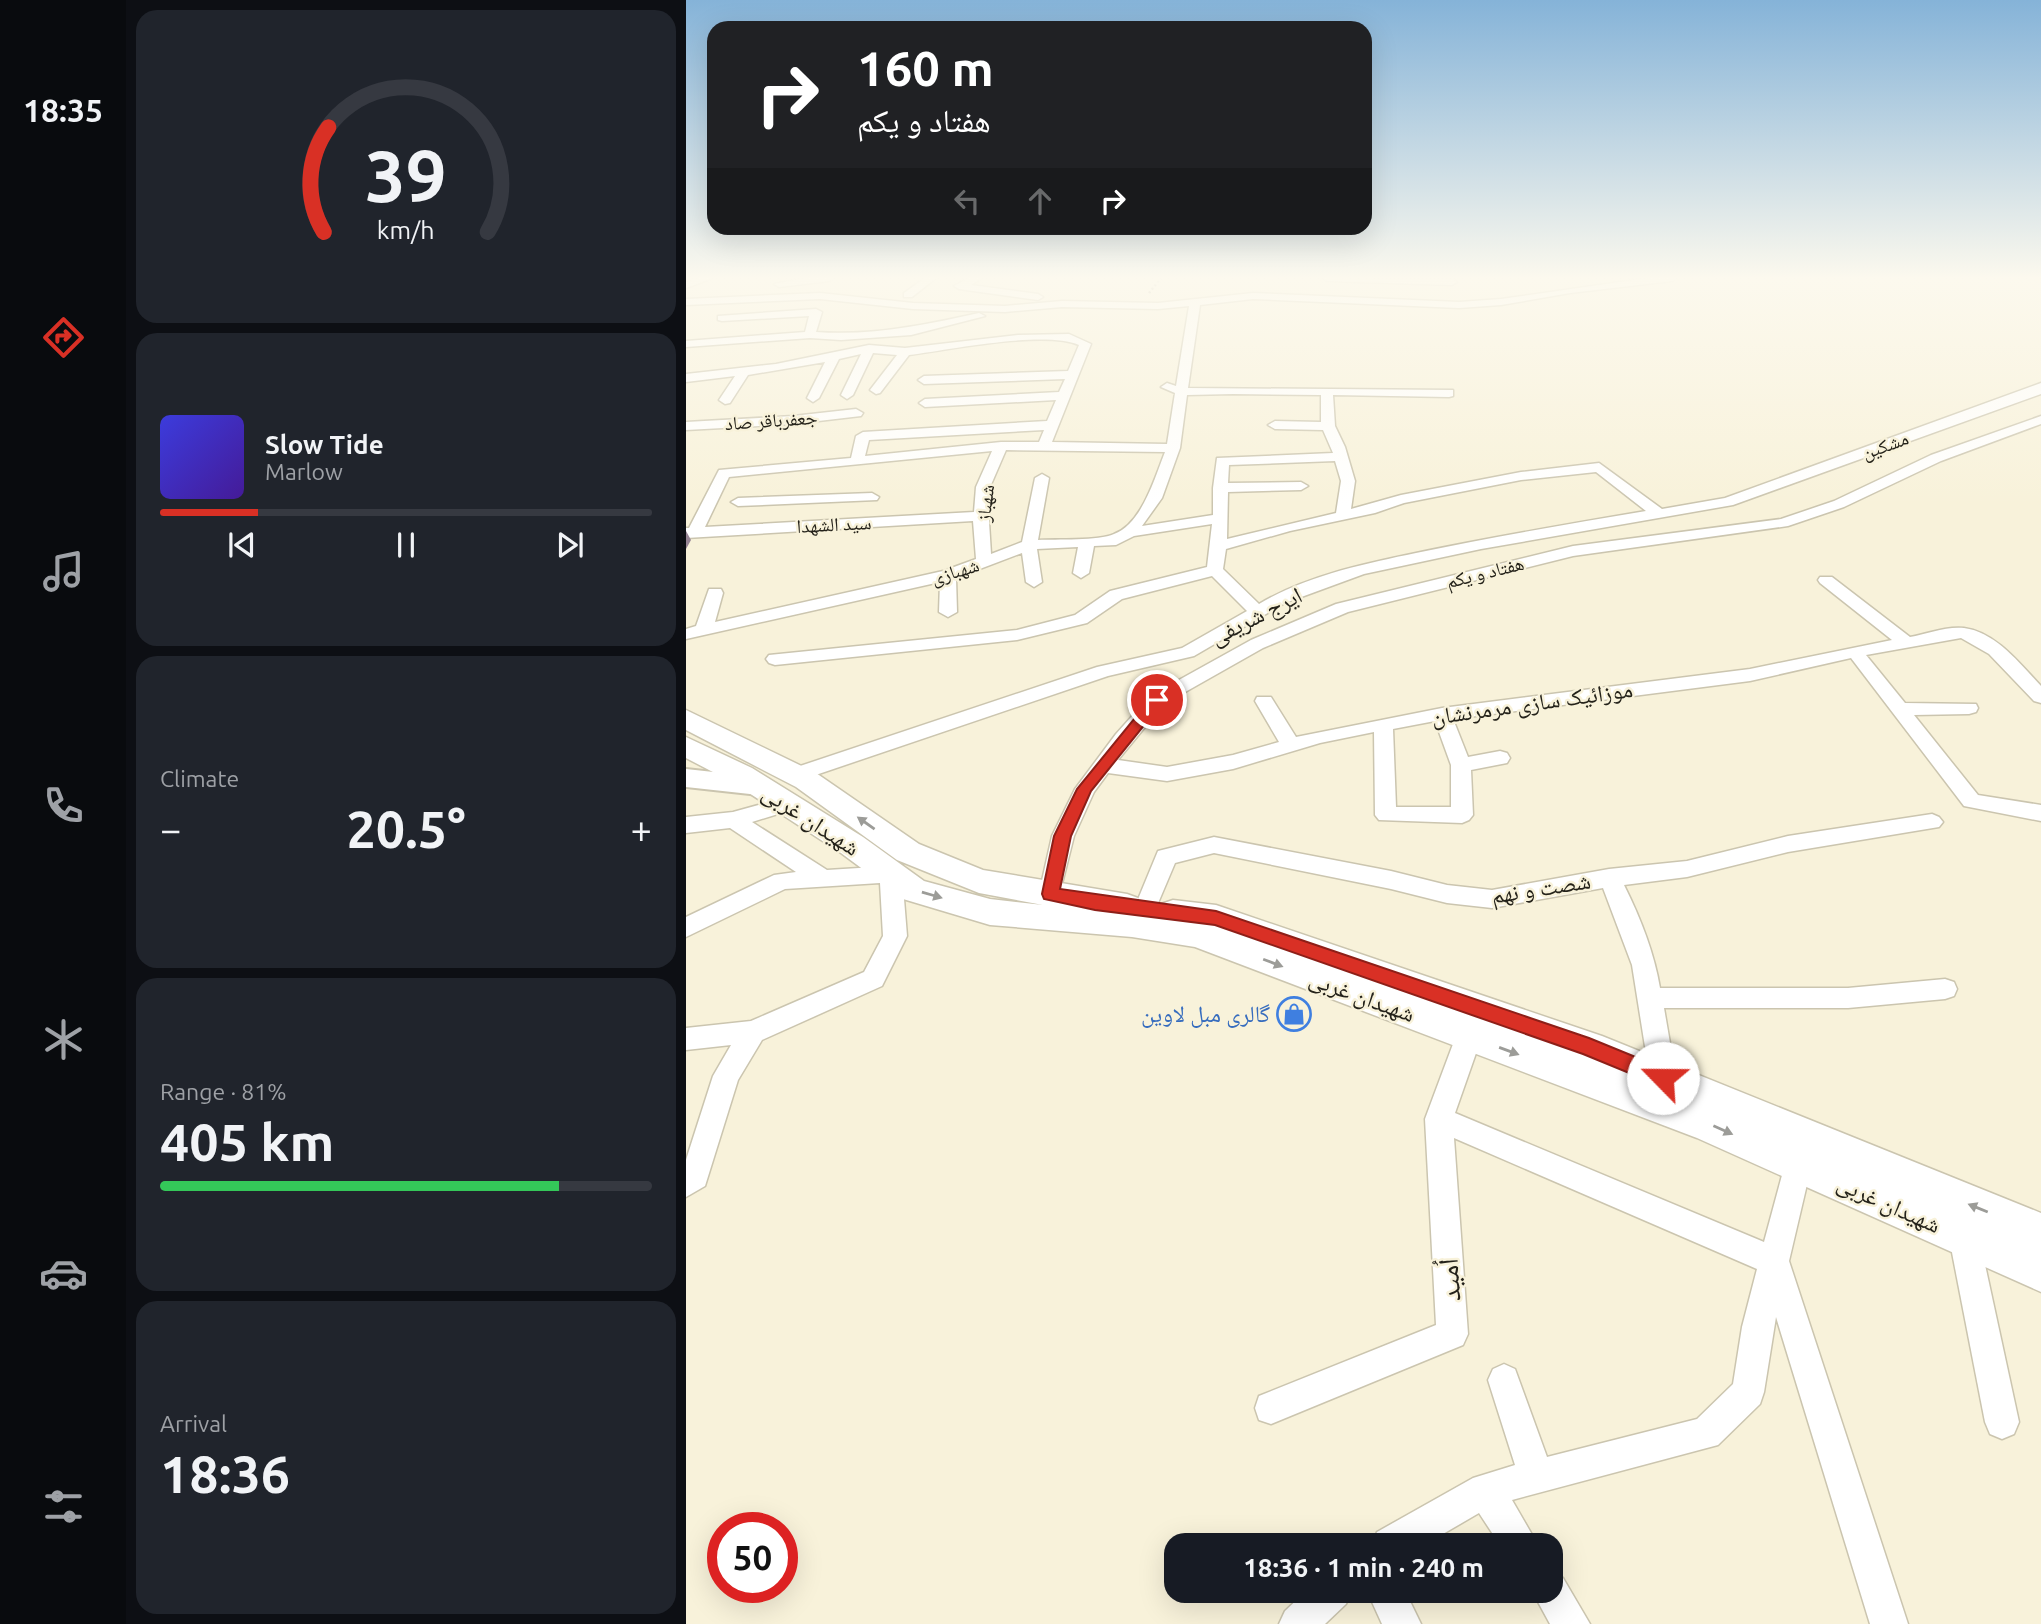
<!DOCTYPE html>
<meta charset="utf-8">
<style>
:root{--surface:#171b24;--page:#20242c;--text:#f1f3f6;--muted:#9ea1a6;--line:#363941;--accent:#d93025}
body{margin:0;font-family:Ubuntu,"Noto Naskh Arabic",sans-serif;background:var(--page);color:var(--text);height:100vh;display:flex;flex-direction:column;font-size:26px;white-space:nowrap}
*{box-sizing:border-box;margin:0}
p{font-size:23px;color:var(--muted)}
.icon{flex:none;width:38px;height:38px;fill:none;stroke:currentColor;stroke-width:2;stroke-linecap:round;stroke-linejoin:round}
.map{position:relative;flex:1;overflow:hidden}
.drawer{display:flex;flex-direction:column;gap:10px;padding:10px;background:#0d0f14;width:560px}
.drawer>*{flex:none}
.guide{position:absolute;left:21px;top:21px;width:665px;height:214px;border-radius:21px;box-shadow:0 7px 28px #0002;background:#202124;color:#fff;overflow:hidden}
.speed{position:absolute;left:21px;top:1512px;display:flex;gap:14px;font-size:35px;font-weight:700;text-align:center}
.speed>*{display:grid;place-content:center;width:91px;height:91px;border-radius:50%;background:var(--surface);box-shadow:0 7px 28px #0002;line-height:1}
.speed .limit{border:10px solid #d22;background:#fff;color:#111}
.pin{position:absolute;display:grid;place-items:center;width:60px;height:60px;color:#fff;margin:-30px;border:4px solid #fff;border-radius:50%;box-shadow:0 2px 7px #0007}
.me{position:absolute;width:77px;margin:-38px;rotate:293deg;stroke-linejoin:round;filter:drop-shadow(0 0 5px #0008)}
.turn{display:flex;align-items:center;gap:24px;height:147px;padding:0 35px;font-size:32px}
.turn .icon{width:91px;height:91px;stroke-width:2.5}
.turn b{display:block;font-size:49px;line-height:60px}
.lanes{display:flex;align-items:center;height:66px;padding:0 35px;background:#0003;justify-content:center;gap:35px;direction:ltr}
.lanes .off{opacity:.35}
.big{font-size:52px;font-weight:600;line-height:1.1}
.drawer .tile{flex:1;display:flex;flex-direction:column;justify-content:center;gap:10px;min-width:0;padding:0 24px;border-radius:21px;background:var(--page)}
.drawer .dial{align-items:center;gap:0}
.dial svg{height:182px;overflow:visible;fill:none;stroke:var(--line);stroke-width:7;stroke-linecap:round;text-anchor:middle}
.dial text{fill:var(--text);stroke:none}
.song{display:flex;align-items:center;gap:21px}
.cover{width:84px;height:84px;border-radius:10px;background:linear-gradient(135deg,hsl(240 70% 55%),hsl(260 70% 35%))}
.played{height:7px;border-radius:4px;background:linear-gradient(90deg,var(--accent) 20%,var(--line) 20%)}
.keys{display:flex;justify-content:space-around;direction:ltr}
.heat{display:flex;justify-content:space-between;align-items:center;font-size:38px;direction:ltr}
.charge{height:10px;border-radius:5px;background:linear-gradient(90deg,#34c759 81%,var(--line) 0)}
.trip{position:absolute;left:478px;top:1533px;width:399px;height:70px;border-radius:21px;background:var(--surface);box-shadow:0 7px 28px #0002;font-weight:600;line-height:70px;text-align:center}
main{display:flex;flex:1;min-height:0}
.dock{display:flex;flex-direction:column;width:126px;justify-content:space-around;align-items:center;background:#090b0e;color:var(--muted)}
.dock .icon{width:49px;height:49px}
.dock .current{color:var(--accent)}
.dock b{font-size:32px;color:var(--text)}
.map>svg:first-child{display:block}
</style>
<main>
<nav class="dock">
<b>18:35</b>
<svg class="icon current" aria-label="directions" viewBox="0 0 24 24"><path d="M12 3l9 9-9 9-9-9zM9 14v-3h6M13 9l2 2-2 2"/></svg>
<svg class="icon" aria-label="music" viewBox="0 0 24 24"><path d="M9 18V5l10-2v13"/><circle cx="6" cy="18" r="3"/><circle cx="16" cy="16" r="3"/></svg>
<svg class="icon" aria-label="phone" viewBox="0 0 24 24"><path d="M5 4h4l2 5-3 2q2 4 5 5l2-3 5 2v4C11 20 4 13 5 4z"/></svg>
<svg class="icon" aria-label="climate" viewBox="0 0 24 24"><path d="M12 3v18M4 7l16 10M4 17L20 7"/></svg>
<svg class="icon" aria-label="car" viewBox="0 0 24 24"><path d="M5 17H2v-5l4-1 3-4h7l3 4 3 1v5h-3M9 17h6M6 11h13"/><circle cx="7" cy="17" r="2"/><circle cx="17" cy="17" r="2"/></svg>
<svg class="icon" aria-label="filters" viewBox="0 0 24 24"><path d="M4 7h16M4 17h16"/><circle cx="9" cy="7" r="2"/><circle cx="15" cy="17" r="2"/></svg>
</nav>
<section class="drawer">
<div class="tile dial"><svg viewBox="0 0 100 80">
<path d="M14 69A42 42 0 1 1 86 69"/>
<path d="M14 69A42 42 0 0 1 16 23" stroke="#d93025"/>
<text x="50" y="56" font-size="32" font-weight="700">39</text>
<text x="50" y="72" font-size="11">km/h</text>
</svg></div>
<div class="tile">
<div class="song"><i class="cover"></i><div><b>Slow Tide</b><p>Marlow</p></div></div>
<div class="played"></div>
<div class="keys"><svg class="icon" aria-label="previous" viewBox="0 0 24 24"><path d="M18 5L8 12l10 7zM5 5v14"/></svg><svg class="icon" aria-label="pause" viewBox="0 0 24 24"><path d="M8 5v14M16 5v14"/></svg><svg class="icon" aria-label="next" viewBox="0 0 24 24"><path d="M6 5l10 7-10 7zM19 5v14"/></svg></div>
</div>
<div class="tile"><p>Climate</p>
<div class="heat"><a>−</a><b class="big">20.5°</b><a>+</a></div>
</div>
<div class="tile"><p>Range · 81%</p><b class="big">405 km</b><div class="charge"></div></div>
<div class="tile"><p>Arrival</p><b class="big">18:36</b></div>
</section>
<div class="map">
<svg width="1355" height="1624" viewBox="0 0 1355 1624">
<rect width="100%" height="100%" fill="#f8f2da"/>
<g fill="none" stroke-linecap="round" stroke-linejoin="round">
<!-- minor casing -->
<g stroke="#cbc5af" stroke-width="3">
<g id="minor">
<polygon points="12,278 27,278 0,288 0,282"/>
<polygon points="120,278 148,278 143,281 93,287 88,284"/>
<polygon points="239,278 250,278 226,297 218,297 218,293"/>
<polygon points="283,278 296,278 285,285 352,294 357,297 352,300 273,289 268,286"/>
<polygon points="636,278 766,279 771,282 766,285 641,281"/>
<path d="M962,278h29l-5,3 -102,12 -69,12 -42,3 -206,-9 -53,6 -12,83 265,2v6l-4,1 -116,-2 2,31 10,21 10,34 -4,28 50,-14 120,-23 78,-9 63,46 63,-11 316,-115v11l-308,111 -252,44 -117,25 -79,29 -91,53 -86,20 -313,106 -7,-2 -3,-5 3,-5 309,-103 85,-19 65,-37 -35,-35 -90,23 -35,24 -70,17 -242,25 -6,-2 -3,-4 3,-4 248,-25 58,-15 35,-24 97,-24 5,-43 -78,12 -18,9 -22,1 -5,27 -8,5 -8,-5 5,-26 -41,2 5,33 -8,5 -8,-5 -4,-29 -66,25 1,34 -9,5 -9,-5 1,-30 -254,57v-10l10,-3 13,-37h12l2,4 -8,29 228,-51 33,-12 -3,-38 -287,17v-10h3l30,-58 132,-12 5,-22 7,-4 184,-11 9,-21 -131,7 -6,-4 6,-4 134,-7 6,-13 -141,5 -6,-4 6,-4 144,-5 11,-26c-35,-15 -130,5 -170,10l-29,38 -4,1 -6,-4 27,-35 -24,-2 -20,42 -6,4 -6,-4 20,-41 -22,5 -20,39 -6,4 -6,-4 18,-36 -77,13 -18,28 -5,1 -6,-4 16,-24 -49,6v-8l90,-10 93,-19 36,3 113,-13 51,-1 22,10 -39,98 115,2 8,-51 -14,-6 6,-4 9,3 13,-80 -31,3 -96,-2 -57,5 -92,-3 -93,-10 -134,6v-6l134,-6 93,10 92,3 57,-5 96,2 95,-10 206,9 42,-3zM547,394l88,1v27l-46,-1 -7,4 7,4 48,1 10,23 -116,5 -4,30v27l-71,11 20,-28 18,-50 7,-53zM358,430l-5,12h-38l-136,14 4,-16zM320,450l159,2c-10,25 -23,72 -51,82 -15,7 -58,5 -76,6l11,-62 -7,-4 -7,4 -13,64 -31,12 -2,-32 1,-35zM306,451l-16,36 -2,25 -269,15 24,-50zM649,461l6,20 -5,32 -109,26 1,-47 73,-2 7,-4 -7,-4 -73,1 1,-18zM910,472l50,39c-77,13 -154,26 -230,42 -53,11 -110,23 -157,51l-36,-35 3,-20 64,-18 85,-18 29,-10 117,-23z"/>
<path d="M130,309l6,3 -6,20c56,4 109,-7 163,-19l6,3 -74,19 -70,5 -31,-2 -124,9v-6l119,-9 4,-16 -87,5 -4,-1v-4z"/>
<polygon points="170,409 177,413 175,416 107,424 0,430 0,422 107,416"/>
<path d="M1355,416v8l-100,37 -97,46 -56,19 -215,30 -225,56 -85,36 -99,56 -46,56 49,7 66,-12 46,-13 -24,-41 2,-4h14l25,40 146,-29 308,-39 142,-29 -72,-57 -2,-3 2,-3h12l78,60c16,-3 37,-11 54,-9 32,4 57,37 77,58v17l-7,-2 -45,-47 -28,-16 -95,17 39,48 71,1 2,4 -2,4 -7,2 -55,1 64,80 63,10v16l-77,-15 -113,-148 -101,23 -297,38 15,38 32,-6 7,2 3,5 -3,5 -36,7 2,45 -4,5 -7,3 -83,-3 -4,-5 -1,-83 -54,11 -87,26 -66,12 -59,-8 -14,19 -20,44 -16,64 -8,3 -8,-3 -3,-6 13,-58 23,-47 41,-55 34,-38 101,-56 85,-36 237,-58 208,-27 53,-18 97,-46zM749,721l16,44v42h-55l-3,-78z"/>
<polygon points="186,493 193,497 191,500 52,506 45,502 52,498"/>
<polygon points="101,797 108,799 111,804 108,809 66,822 141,870 205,866 213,868 216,874 221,936 196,986 76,1040 52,1080 19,1186 0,1197 0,1160 27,1076 45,1045 0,1050 0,1028 65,1021 178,972 197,936 194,883 99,889 0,937 0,917 88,875 110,872 44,828 0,833 0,817 47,812"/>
<path d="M1246,814l7,3 4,5 -4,5 -151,25 -101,25 -63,8c16,32 30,67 36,103h188l97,-9 9,3 3,7 -3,7 -9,3 -97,9h-184l12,70 -4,8 -9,4 -9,-4 -4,-8 -18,-113 -29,-77 -111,20 -45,-5 -56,-14 -177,-36 -39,10 -22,52 -8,3 -8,-3 -3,-6 24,-58 56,-14 177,34 56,14 45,5 117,-21 78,-8 101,-25z"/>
<polygon points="783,1025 792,1028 796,1036 769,1113 1078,1242 1102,1153 1112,1150 1122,1153 1126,1163 1103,1261 1222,1624 1184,1624 1090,1317 1078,1392 1074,1404 1032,1445 826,1500 852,1545 814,1545 793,1513 738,1545 686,1545 691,1532 787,1478 829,1465 802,1380 807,1369 818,1364 829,1369 861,1457 1011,1419 1047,1384 1056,1327 1071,1269 768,1138 782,1334 777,1345 585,1424 573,1420 569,1408 573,1396 750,1325 739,1119 770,1036 774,1028"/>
<polygon points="1278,1222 1288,1227 1293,1237 1333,1422 1328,1434 1316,1439 1304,1434 1299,1422 1263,1237 1268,1227"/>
<polygon points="864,1573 877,1578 904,1624 864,1624 846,1591 864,1591"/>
<polygon points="620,1591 665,1591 660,1604 639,1624 593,1624 599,1611"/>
<polygon points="681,1591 719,1591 735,1624 696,1624"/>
</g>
</g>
<!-- tertiary casing -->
<g stroke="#cbc5af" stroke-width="4">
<polygon id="tertiary" points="0,769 73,777 82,780 86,786 82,792 73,795 0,787"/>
</g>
<!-- secondary casing -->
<g stroke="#cbc5af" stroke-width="3">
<polygon id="secondary" points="0,710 130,773 233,844 297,870 441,894 452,898 457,907 454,912 472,915 475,904 487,900 530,905 916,1036 1355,1213 1355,1292 1011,1138 509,947 446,937 304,925 217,899 155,853 46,782 0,758 0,737 66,768 177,837 238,881 304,899 357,905 293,893 211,860 110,787 0,730"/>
</g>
<!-- path -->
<polyline stroke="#928e7e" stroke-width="2.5" stroke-dasharray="2 2.5" stroke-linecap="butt" points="463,293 475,278"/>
<!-- minor -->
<use href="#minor" fill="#fff" fill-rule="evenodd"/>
<!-- tertiary -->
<use href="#tertiary" fill="#fff" fill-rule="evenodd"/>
<!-- secondary -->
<use href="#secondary" fill="#fff" fill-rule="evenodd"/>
</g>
<!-- shaded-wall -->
<polygon fill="#968494" points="0,531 5,540 0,549"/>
<!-- one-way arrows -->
<defs><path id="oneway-solid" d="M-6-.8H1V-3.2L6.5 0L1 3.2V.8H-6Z" transform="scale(1.75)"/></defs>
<g fill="#9c9c98">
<use href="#oneway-solid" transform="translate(180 823) rotate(-145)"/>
<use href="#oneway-solid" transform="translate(246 895) rotate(16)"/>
<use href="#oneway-solid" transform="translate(587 963) rotate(21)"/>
<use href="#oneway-solid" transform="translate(823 1051) rotate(20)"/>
<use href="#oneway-solid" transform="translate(1037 1130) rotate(24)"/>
<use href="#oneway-solid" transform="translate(1292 1208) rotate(-158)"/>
</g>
<!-- sky -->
<linearGradient id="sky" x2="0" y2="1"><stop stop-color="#85b3d8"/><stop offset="0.55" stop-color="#fcf9ee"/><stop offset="1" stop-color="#fcf9ee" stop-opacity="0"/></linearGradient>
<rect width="1355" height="505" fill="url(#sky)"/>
<!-- route -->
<polygon fill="#d93025" stroke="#8d1f18" stroke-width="2" points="471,695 479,700 476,703 405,791 385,836 374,889 530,911 903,1038 984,1071 987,1078 984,1084 977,1087 897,1054 529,925 409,910 358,899 356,894 368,836 391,789 466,697"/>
<!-- icons -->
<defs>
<g id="shop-ring" transform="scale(1.75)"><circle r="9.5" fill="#f8f2da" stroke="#3f7fe0" stroke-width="1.5"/><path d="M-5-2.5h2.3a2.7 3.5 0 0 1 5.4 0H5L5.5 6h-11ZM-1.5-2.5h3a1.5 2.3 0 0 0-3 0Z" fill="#3f7fe0"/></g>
</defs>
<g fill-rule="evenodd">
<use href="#shop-ring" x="608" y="1014"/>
</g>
<g text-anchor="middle" stroke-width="5" stroke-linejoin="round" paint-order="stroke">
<!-- far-street labels -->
<g font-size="19" fill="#24221a" stroke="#f8f2da">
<text transform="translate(85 420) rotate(-4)" y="7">جعفرباقر صاد</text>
<text transform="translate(1199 445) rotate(-20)" y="7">مشکین</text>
<text transform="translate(299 503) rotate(-83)" y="7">شهباز</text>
<text transform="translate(148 524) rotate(-3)" y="7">سید الشهدا</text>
<text transform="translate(269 571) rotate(-17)" y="7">شهبازی</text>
<text transform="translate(799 572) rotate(-14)" y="7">هفتاد و یکم</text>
</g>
<!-- street labels -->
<g font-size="23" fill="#24221a" stroke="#f8f2da">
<text transform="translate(570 616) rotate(-27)" y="8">ایرج شریفی</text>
<text transform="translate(846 703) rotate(-8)" y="8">موزائیک سازی مرمرنشان</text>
<text transform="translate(125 820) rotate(33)" y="8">شهیدان غربی</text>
<text transform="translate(855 888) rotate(-9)" y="8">شصت و نهم</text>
<text transform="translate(676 996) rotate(20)" y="8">شهیدان غربی</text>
<text transform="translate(1203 1204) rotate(24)" y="8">شهیدان غربی</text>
</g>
<!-- shop labels -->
<g font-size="23" fill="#366cbe" stroke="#f8f2da" text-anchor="end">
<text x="584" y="1022">گالری مبل لاوین</text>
</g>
<!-- near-street labels -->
<g font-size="28" fill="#24221a" stroke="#f8f2da">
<text transform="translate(763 1280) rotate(-94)" y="10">اُمید</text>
</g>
</g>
</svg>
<div class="speed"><div class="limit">50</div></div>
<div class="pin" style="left:471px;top:700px;background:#d93025"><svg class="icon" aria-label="arrive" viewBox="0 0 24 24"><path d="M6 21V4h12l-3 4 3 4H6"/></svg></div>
<svg class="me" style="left:977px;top:1078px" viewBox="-20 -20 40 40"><circle r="19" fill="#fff"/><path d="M0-13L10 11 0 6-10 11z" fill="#d93025"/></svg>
<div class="trip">18:36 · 1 min · 240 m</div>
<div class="guide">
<div class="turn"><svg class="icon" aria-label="right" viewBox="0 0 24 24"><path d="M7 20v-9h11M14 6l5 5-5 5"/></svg><div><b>160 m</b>هفتاد و یکم</div></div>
<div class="lanes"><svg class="icon off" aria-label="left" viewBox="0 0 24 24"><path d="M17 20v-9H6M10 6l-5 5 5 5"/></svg><svg class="icon off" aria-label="ahead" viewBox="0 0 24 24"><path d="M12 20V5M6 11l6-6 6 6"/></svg><svg class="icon" aria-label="right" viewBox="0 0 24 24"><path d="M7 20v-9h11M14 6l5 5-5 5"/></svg></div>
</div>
</div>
</main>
